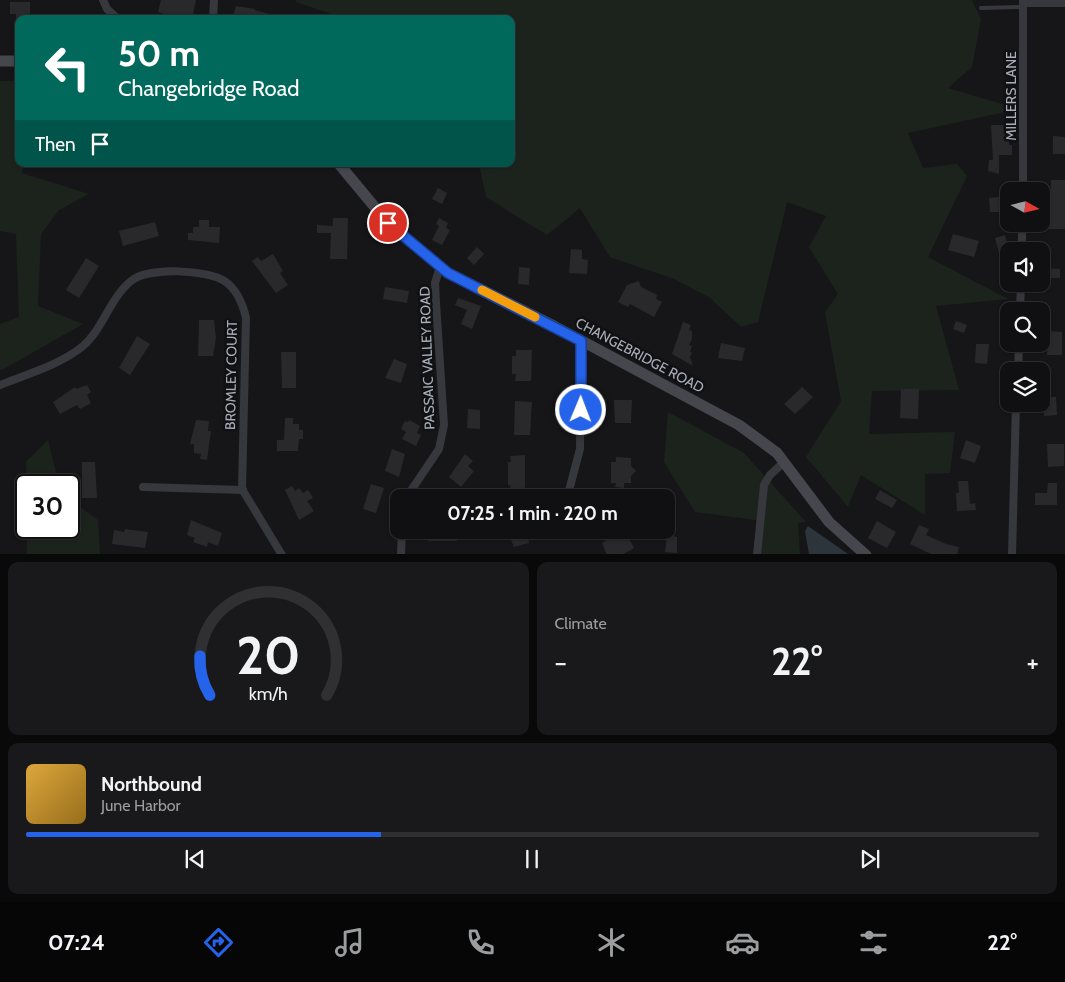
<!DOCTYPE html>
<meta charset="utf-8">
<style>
:root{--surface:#101012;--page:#19191b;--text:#f1f3f6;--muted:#9c9d9f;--line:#303032;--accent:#2563eb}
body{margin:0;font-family:Cabin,sans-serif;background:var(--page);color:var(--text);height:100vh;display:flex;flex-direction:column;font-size:19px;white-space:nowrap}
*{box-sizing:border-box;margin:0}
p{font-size:16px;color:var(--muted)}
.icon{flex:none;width:28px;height:28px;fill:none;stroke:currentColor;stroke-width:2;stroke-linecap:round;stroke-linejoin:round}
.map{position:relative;height:554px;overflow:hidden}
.details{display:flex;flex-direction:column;gap:8px;padding:8px;background:#09090a;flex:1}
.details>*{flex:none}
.top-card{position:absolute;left:15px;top:15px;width:500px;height:152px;border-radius:10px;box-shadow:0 1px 4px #0004,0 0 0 1px var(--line);background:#00695c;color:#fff;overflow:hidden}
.needle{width:32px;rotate:98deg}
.buttons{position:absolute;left:1000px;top:182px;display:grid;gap:10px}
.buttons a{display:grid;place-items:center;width:50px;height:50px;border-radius:10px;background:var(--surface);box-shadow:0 1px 4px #0004,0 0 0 1px var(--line);font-size:25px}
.speed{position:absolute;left:15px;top:474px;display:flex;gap:10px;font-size:25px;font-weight:700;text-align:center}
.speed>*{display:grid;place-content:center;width:65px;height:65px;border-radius:50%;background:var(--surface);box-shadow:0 1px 4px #0004,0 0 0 1px var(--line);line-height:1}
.speed .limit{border:2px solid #111;border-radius:8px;background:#fff;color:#111}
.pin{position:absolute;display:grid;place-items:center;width:42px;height:42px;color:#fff;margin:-21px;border:2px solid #fff;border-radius:50%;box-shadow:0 1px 5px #0007}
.me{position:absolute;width:55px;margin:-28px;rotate:1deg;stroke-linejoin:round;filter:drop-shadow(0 0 4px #0008)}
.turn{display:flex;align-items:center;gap:18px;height:105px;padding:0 20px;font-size:22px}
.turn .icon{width:65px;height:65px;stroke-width:2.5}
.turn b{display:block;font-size:35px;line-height:42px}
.then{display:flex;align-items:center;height:48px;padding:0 20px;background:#0003;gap:10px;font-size:19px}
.big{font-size:38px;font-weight:800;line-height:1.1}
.details .widget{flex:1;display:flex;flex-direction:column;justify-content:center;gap:8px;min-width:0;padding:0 18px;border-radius:10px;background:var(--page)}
.details .dial{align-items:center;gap:0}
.dial svg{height:130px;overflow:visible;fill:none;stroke:var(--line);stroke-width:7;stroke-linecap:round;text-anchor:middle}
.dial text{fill:var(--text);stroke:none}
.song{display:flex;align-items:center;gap:15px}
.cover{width:60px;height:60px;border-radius:8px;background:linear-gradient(135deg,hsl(40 70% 55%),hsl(40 70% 35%))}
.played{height:5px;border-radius:2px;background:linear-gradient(90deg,var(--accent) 35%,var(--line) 35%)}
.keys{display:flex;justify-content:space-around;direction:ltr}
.heat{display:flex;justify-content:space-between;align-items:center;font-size:28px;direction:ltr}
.details .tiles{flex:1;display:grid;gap:8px;grid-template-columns:1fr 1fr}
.widget:last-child{grid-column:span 2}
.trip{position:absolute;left:390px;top:489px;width:285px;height:50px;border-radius:10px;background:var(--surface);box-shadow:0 1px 4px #0004,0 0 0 1px var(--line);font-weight:800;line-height:50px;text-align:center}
.menu{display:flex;height:80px;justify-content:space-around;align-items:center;background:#060607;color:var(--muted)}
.menu .icon{width:35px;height:35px}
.menu .current{color:var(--accent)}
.menu b{font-size:22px;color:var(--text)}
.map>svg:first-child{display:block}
</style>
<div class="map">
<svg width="1065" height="555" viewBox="0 0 1065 555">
<rect width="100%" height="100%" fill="#161618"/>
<!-- green -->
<g fill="#1c231d">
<polygon points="296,0 972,0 981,19 972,67 948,88 1019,109 908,133 923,168 957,164 967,176 928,257 1008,299 936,306 959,390 872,391 869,434 955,432 950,473 925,474 925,515 861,475 848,507 806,457 841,401 825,312 838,294 809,247 826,216 787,202 758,322 741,327 709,297 674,279 610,257 580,208 547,235 486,197 479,164 511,164 511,19 331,19 332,14 296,2"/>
<polygon points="0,81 19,81 19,164 23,164 22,173 89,194 59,210 41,234 38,306 83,324 2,370 0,369 0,324 19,317 16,234 0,231"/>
<polygon points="668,412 744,453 806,522 798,523 800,554 759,554 763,521 695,512 664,462"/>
<polygon points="48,440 59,485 27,485 26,462"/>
<polygon points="69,499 98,520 100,554 27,554 27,528 69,528"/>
</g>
<!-- water -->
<polygon fill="#2c353c" points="808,526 848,554 809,554 805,531"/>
<!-- building -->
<g fill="#29292c">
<polygon points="161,0 196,0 192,19 177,16 177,18 158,12"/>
<polygon points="10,2 30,2 30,19 16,19 16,14 10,14"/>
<polygon points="236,6 255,9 254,10 278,16 278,19 232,19"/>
<polygon points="991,125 1009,125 1009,145 1012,145 1012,155 999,155 999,174 988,171 989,160 993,160"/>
<polygon points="1053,136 1065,137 1065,154 1053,154"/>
<polygon points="1051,180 1065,180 1065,229 1046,229 1046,222 1051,222"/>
<polygon points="438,188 447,193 442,204 432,199"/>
<polygon points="1000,197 1001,212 990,212 989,198"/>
<polygon points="333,218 348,218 347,259 330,259 331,233 317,233 317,225 333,226"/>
<polygon points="439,218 448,223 446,228 450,230 442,245 432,240 439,226 436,224"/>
<polygon points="199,220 209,220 209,227 220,227 219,243 188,240 188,233 193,233 193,227 199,227"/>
<polygon points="155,222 159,236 123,246 119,231"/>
<polygon points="953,234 979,241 974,257 948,250"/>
<polygon points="1005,235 1009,251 999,253 995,238"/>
<polygon points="477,247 484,254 474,265 467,258"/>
<polygon points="571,249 582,250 582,259 588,260 587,274 569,273"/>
<polygon points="273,254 283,271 280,273 288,285 276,293 252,261 258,257 261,261"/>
<polygon points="86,258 99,266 79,298 66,290"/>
<polygon points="519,267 530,268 529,285 518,284"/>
<polygon points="1043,268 1060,269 1060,278 1043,278"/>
<polygon points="639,281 641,287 657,295 656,299 662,302 654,317 630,304 628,307 618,302 627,285"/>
<polygon points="385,287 409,291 407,303 383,299"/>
<polygon points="458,298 481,306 472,329 461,324 467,310 455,305"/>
<polygon points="199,320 214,320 216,338 213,356 198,356"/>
<polygon points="956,321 967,325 964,333 953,329"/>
<polygon points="683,322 691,325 689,330 692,331 692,339 689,345 692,346 690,352 692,353 690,357 693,366 672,354"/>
<polygon points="1048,331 1062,332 1062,355 1047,355"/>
<polygon points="137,336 150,344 130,375 119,368"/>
<polygon points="721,343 745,348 742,361 718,358"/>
<polygon points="976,344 989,344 987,364 975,363"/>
<polygon points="516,350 532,350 531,381 515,381 516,374 512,374 512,356 516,356"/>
<polygon points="281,352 296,352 296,388 282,388"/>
<polygon points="394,359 407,364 401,383 385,378"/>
<polygon points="87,385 91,392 87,395 91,403 80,409 77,405 60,414 53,402 75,387 76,389"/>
<polygon points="802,387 813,397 795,414 784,404"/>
<polygon points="901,389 919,389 918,419 900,418"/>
<polygon points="1044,397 1056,397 1057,415 1044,416"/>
<polygon points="614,400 632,400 631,423 615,423"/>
<polygon points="515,401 532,402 530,435 514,435"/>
<polygon points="468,409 480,410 480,429 467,428"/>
<polygon points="285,418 293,418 293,424 299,424 299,430 303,430 303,439 299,439 298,451 277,451 277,440 284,440"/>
<polygon points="196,420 209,421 208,431 211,431 207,460 200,459 201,454 194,453 194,444 190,444"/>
<polygon points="409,420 420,426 417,433 421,435 416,446 402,439 406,432 401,429 405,421 408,422"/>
<polygon points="966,440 981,446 975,463 960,458"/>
<polygon points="1047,444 1064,444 1064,466 1048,467"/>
<polygon points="392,449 405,454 399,477 385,471"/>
<polygon points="465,454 473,461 468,466 474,471 461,487 449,477"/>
<polygon points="525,455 525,488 511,490 510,485 508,485 508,462 511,462 510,456"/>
<polygon points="616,457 631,458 631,466 636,471 631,476 631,483 624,483 624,488 615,487 616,483 611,483 611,462 616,462"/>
<polygon points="82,462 95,462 97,498 82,498"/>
<polygon points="958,481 968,481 970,504 975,503 976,510 957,511 956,493 959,493"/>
<polygon points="1048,483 1057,483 1057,505 1035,505 1035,493 1047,493"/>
<polygon points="371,484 384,488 376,513 363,509"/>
<polygon points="292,486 295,491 299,488 303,493 308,490 313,498 307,501 314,511 299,520 285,490"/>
<polygon points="880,490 897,500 892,508 875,499"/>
<polygon points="191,520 222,533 218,546 208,542 207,547 193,542 195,538 187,535"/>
<polygon points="877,521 896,532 887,548 868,538"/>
<polygon points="919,525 929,529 926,535 946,544 959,547 957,555 933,555 910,544"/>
<polygon points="125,529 148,532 145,548 112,544 114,530 124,532"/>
<rect x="428" y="530" width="29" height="11"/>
<polygon points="509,530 527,530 529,543 514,547 508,533"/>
<polygon points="609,530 624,530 634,548 622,555 607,555 602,543 613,536"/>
<polygon points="667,535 677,537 677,553 665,552"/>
</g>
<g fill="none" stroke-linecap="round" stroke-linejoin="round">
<!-- lane -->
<polyline stroke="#37383d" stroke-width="4" points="981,8 1023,7"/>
<!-- street -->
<g stroke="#37383d" stroke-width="8">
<polyline points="103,0 107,9 118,19"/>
<polyline points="1023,0 1023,191"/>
<polyline points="1023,3 1065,3"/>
<polyline points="213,19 214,0"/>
<polyline points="1022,251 1022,224"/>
<polyline points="1020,311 1021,284"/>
<polyline points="1018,371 1019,344"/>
<path d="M0,385c27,-11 60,-20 83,-39 20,-17 27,-48 48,-65 17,-14 77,-12 95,1 12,9 17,23 20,36l-4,171 40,66"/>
<polyline points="143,487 243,490"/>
<polyline points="406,498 439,449 444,425 436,303 435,283 440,267"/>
<polyline points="567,498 580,449 581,341"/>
<polyline points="401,555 402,530"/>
<polyline points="757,555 764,485 770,475 784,462"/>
<polyline points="1012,555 1016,404"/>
</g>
<!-- secondary -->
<g stroke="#45474d" stroke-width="11">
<polyline points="0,61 19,61"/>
<polyline points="339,164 388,223 448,273 554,326 739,425 777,453 829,522 866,555"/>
</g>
</g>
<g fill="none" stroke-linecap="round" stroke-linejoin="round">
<!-- route casing -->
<g stroke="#184099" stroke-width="12">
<polyline id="route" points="388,223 448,273 581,341 581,410"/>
</g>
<!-- route -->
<use href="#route" stroke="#2563eb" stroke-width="9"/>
<!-- slow -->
<polyline stroke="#f59e0b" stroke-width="9" points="482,290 535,317"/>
</g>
<g text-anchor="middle" stroke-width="5" stroke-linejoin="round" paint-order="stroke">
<!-- street labels -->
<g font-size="14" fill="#a8adb8" stroke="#111113">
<text transform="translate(1011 96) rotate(-90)" y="5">MILLERS LANE</text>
<text transform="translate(640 355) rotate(28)" y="5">CHANGEBRIDGE ROAD</text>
<text transform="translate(427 358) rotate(-92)" y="5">PASSAIC VALLEY ROAD</text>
<text transform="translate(231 375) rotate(-89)" y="5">BROMLEY COURT</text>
</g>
</g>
</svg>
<div class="buttons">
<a><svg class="needle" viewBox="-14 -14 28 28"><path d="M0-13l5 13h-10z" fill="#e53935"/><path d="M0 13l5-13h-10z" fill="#9c9d9f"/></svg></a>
<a><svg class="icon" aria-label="sound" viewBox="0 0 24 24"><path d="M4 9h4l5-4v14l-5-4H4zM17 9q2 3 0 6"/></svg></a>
<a><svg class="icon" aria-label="search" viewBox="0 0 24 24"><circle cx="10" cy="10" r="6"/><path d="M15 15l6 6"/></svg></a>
<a><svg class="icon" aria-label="layers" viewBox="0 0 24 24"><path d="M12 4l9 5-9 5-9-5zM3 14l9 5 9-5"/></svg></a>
</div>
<div class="speed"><div class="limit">30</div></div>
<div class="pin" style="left:388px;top:223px;background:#d93025"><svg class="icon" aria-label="arrive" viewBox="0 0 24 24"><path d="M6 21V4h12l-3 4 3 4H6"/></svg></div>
<svg class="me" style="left:581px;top:410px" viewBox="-20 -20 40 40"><circle r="17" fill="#2563eb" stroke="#fff" stroke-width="3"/><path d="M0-11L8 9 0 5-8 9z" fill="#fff"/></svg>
<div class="trip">07:25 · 1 min · 220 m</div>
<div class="top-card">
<div class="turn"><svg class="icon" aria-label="left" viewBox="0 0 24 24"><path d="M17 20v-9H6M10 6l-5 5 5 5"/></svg><div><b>50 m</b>Changebridge Road</div></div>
<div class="then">Then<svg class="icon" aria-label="arrive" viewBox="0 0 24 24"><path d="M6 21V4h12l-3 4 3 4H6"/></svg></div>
</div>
</div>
<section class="details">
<div class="tiles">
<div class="widget dial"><svg viewBox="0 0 100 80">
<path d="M14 69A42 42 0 1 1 86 69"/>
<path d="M14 69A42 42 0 0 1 8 45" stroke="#2563eb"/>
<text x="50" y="56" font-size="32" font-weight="700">20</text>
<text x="50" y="72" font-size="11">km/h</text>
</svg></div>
<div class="widget"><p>Climate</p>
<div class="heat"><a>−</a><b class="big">22°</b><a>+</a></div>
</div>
<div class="widget">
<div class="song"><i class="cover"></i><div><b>Northbound</b><p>June Harbor</p></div></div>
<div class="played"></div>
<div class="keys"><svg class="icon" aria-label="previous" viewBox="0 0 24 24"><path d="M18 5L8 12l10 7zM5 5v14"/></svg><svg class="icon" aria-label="pause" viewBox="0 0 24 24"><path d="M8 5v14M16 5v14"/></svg><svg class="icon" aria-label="next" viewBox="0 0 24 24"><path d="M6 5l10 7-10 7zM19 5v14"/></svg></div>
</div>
</div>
</section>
<nav class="menu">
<b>07:24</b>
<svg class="icon current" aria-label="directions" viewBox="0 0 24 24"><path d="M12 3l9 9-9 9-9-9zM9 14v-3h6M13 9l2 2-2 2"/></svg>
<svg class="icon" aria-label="music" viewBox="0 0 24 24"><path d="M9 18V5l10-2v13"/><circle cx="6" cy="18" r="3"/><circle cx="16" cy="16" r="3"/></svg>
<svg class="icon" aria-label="phone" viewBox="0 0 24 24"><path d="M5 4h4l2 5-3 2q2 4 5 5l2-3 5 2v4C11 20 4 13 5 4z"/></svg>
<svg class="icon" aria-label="climate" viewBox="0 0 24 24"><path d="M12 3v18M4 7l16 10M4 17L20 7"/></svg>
<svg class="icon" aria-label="car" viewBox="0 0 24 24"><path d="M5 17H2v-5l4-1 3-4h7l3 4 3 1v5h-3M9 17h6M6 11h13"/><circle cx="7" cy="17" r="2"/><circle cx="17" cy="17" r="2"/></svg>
<svg class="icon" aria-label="filters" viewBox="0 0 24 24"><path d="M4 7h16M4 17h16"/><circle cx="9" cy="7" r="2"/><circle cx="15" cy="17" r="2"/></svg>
<b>22°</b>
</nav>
